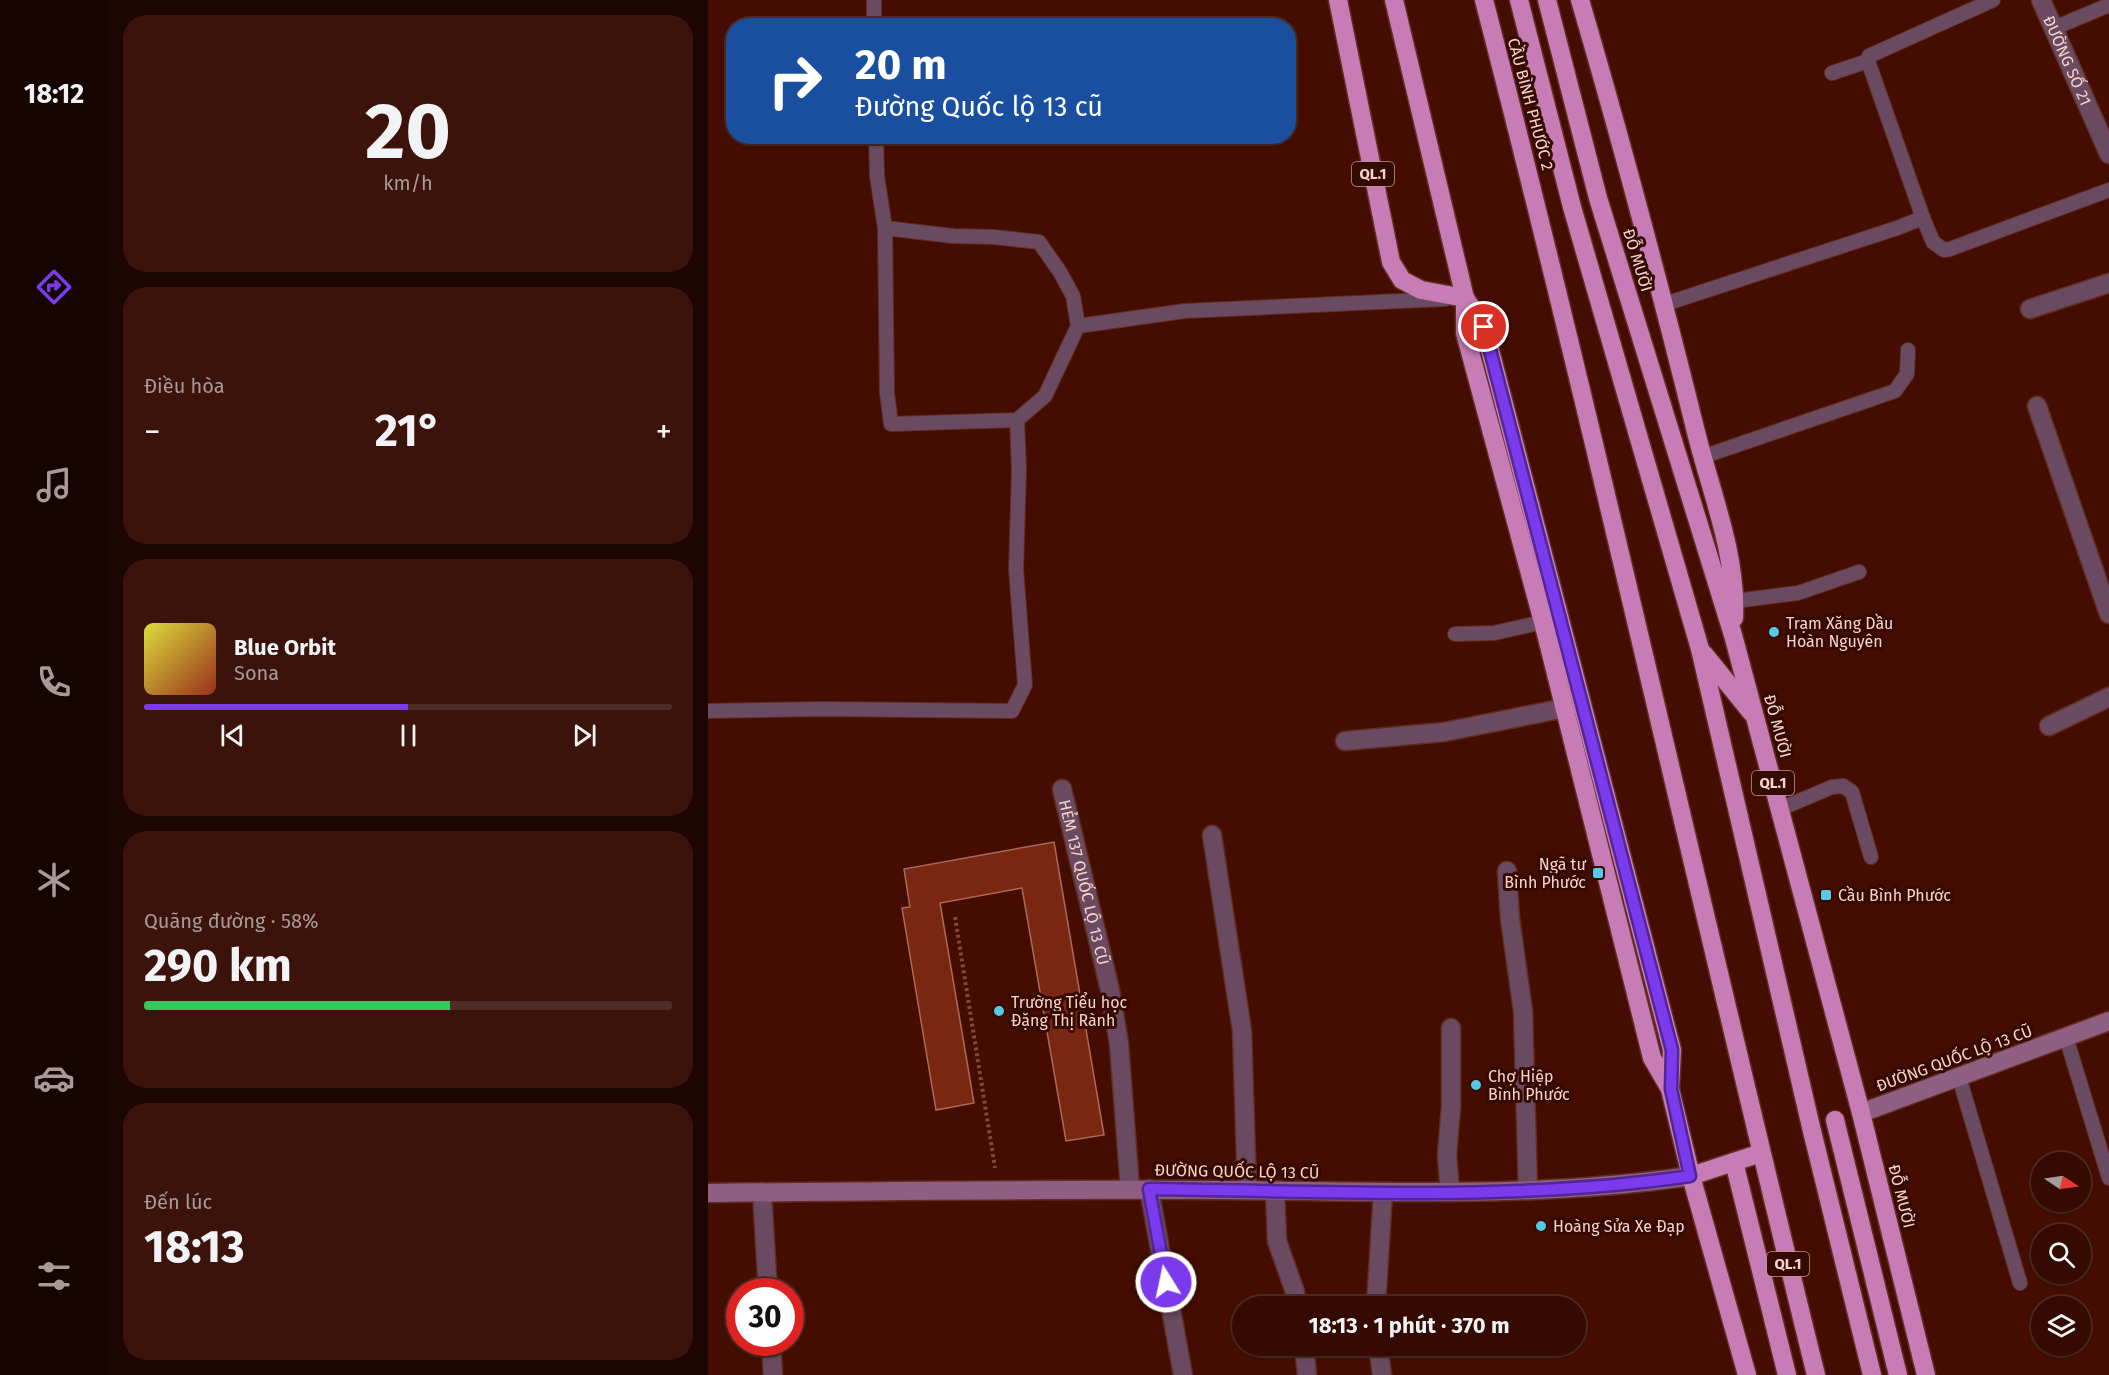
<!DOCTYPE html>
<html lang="vi">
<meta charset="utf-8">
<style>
:root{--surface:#340a01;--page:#3c130b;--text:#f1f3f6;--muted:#a99a99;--line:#4e2b23;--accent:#7c3aed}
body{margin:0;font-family:"Fira Sans",sans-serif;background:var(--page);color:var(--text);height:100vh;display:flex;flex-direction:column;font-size:22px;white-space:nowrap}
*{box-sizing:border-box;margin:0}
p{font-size:20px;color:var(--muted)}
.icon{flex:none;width:33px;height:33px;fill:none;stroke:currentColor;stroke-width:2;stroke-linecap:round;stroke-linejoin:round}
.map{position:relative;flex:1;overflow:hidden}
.sheet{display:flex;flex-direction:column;gap:15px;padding:15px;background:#1d0601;width:600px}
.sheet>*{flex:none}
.banner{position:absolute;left:18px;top:18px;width:570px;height:126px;border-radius:24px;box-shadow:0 2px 4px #0004,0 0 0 2px var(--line);background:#1a4fa0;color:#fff;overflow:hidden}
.needle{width:39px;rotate:103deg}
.buttons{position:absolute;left:1323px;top:1152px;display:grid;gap:12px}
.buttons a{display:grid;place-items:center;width:60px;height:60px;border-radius:50%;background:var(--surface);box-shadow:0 2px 4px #0004,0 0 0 2px var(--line);font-size:30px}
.speed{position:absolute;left:18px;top:1278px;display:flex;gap:12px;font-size:30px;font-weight:700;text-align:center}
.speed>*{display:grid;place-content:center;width:78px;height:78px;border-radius:50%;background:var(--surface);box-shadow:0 2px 4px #0004,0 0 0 2px var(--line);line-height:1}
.speed .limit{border:9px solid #d22;background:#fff;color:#111}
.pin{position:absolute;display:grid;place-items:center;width:51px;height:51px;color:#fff;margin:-26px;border:3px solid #fff;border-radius:50%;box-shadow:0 2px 6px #0007}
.me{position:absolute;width:66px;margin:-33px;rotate:350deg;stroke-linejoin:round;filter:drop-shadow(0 0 4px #0008)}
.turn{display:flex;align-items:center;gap:21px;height:126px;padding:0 30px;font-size:27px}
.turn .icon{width:78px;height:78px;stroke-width:2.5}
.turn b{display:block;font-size:42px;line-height:51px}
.big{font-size:45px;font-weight:700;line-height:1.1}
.sheet .widget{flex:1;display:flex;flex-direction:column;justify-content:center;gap:9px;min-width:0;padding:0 21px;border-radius:24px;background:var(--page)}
.sheet .dial{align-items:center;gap:0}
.dial b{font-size:78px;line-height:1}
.song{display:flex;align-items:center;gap:18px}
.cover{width:72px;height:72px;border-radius:9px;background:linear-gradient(135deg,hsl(60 70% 55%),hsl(10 70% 35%))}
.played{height:6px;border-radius:3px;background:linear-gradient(90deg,var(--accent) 50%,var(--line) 50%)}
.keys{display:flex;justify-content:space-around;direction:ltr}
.heat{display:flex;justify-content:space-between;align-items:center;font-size:33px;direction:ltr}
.charge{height:9px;border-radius:4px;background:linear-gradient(90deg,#34c759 58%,var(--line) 0)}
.trip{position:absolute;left:524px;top:1296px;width:354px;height:60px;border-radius:30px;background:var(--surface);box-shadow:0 2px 4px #0004,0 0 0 2px var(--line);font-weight:700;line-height:60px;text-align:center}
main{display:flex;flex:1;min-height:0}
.tabs{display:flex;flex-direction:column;width:108px;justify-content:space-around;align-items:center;background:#150400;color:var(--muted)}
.tabs .icon{width:42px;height:42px}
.tabs .active{color:var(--accent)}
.tabs b{font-size:27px;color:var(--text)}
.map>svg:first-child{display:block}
</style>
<main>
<nav class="tabs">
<b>18:12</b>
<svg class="icon active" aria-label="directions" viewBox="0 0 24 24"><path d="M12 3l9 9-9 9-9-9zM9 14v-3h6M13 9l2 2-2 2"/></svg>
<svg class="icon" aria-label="music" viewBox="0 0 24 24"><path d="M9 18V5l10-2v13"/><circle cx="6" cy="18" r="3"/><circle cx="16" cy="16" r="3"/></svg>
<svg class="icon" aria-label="phone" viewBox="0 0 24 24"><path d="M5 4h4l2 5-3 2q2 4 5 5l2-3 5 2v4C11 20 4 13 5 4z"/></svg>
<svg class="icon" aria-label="climate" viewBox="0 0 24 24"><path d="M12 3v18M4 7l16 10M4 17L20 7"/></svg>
<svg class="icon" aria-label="car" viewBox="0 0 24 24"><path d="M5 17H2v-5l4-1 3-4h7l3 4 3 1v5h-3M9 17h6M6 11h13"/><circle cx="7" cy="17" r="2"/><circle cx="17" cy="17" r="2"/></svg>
<svg class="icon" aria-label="filters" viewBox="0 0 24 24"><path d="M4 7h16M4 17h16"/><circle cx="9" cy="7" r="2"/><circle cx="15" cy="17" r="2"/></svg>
</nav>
<section class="sheet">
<div class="widget dial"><b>20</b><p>km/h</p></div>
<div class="widget"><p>Điều hòa</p>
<div class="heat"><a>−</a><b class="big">21°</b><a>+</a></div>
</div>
<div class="widget">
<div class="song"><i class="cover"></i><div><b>Blue Orbit</b><p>Sona</p></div></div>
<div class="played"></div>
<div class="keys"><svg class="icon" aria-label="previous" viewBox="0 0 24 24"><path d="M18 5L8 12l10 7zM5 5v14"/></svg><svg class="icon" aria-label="pause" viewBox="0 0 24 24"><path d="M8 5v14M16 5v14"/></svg><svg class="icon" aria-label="next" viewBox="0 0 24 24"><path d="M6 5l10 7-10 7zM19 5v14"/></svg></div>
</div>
<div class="widget"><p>Quãng đường · 58%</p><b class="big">290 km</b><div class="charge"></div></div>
<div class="widget"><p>Đến lúc</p><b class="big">18:13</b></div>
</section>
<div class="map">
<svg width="1401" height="1375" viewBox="0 0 1401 1375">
<rect width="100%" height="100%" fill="#450d01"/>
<!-- building -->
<polygon fill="#792710" stroke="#ac6b5a" stroke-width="1.5" points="346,842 396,1135 358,1141 314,888 232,903 266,1103 228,1110 194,908 202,907 196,869"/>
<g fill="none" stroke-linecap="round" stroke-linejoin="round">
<!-- lane casing -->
<g stroke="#622d21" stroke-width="16">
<g id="lane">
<polyline points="166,0 166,26"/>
<polyline points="1346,28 1401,5"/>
<polyline points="1124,73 1160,61 1161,56 1285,0"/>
<polyline points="168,136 169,176 177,228 179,393 183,424 309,420 337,396 370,326 365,296 352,272 331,242 286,237 245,236 177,228"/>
<polyline points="1215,218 1225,242 1236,250 1242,249 1401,190"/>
<polyline points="957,304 1189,228 1215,218 1160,61"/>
<polyline points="370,326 477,311 737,299"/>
<polyline points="994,457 1187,391 1199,374 1200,350"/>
<polyline points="1027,601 1090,593 1151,572"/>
<polyline points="747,634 786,633 835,622"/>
<polyline points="0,711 114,709 304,711 317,685 308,569 311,470 309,420"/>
<polyline points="1072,809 1124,787 1135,786 1144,792 1163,857"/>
<polyline points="1358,1037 1401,1178"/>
<polyline points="1251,1077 1312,1283"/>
</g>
</g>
<!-- street casing -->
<g stroke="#622d21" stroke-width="21">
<g id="street">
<path id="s1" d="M1333,0l68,154"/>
<polyline points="1322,309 1401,283"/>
<polyline points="1329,406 1401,614"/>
<polyline points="1341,726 1401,697"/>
<polyline points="637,741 736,732 857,708"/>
<path id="s2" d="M354,789l48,201 9,54 11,145"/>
<polyline points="504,835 534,1031 539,1190"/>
<polyline points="799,871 802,919 815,1011 820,1190"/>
<polyline points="441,1189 475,1375"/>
<polyline points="567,1191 569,1241 587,1292 589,1306"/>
<polyline points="742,1192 739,1155 743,1107 743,1028"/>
<polyline points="54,1193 60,1292"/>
<polyline points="668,1306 675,1192"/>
<polyline points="63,1342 65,1375"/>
<polyline points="596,1346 599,1375"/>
<polyline points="670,1346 674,1375"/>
</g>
</g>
<!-- secondary casing -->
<g stroke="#622d21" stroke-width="21">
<g id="secondary">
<polyline points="1153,1113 1401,1021"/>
<path d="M0,1193c170,-2 339,-4 509,-3 158,1 317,9 474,-14"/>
</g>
</g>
<!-- highway casing -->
<g stroke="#622d21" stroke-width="21">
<g id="highway">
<polyline points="630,0 683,262 694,280 713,290 757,298"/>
<polyline points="686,0 757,298 757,333 835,622 944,1058 962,1089"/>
<path d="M776,0c118,456 218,917 332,1375"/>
<polyline points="811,0 864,207 992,649 1103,1127 1164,1375"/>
<polyline points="839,0 890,198 1025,635 1153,1113 1218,1375"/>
<path d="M872,0c42,143 80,287 116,432 15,61 41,122 38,186"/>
<polyline points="757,298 776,327 964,1050 962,1089 983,1176 1039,1375"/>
<polyline points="996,654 1043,712"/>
<polyline points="1127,1120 1190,1375"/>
<polyline points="1026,1162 1079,1375"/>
<polyline points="983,1176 1053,1153"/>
</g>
</g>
<!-- path -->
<polyline stroke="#7c4a3e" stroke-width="4" stroke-dasharray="3 3" stroke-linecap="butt" points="247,917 287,1168"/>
<!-- lane -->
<use href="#lane" stroke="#694a61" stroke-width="14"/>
<!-- street -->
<use href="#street" stroke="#694a61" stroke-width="18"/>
<!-- secondary -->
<use href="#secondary" stroke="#8f5e83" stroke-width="18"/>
<!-- highway -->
<use href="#highway" stroke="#c77cb6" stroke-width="18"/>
</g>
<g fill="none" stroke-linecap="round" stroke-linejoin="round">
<!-- route casing -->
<g stroke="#51269a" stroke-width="15">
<path id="route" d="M458,1282l-17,-93c180,2 363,13 541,-13l-19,-87 1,-39 -188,-723"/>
</g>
<!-- route -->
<use href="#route" stroke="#7c3aed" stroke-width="10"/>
</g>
<!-- markers -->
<g fill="#58c9e3" stroke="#340a02" stroke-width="2">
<circle cx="1066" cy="632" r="6"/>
<rect x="884" y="867" width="12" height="12" rx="3"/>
<rect x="1112" y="889" width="12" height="12" rx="3"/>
<circle cx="291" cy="1011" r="6"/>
<circle cx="768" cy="1085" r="6"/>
<circle cx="833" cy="1226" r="6"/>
</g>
<g text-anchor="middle" stroke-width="6" stroke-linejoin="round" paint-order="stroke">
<!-- shield labels -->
<g fill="#340a02" stroke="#be978e" stroke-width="1.5">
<rect x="644" y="162" width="42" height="24" rx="4.5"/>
<rect x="1044" y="771" width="42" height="24" rx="4.5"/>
<rect x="1059" y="1252" width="42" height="24" rx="4.5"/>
</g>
<g font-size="15" font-weight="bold" fill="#f9d4ca">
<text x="665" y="179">QL.1</text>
<text x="1065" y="788">QL.1</text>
<text x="1080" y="1269">QL.1</text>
</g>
<!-- street labels -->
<g font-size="16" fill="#f9d4ca" stroke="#340a02">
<text dy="6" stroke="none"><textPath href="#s1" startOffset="66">ĐƯỜNG SỐ 21</textPath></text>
<text transform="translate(823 104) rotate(75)" y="6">CẦU BÌNH PHƯỚC 2</text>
<text transform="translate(930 260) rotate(73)" y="6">ĐỖ MƯỜI</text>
<text transform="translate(1070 726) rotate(75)" y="6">ĐỖ MƯỜI</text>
<text dy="6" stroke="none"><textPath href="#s2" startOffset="96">HẺM 137 QUỐC LỘ 13 CŨ</textPath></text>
<text transform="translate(1246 1058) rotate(-20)" y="6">ĐƯỜNG QUỐC LỘ 13 CŨ</text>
<text transform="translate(529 1171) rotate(1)" y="6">ĐƯỜNG QUỐC LỘ 13 CŨ</text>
<text transform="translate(1194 1196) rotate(76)" y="6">ĐỖ MƯỜI</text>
</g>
<!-- poi labels -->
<g font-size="16" fill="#f9d4ca" stroke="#340a02" text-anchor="start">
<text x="1078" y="629">Trạm Xăng Dầu<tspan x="1078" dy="18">Hoàn Nguyên</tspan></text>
<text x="878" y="870" text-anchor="end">Ngã tư<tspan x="878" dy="18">Bình Phước</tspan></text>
<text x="1130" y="901">Cầu Bình Phước</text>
<text x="303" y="1008">Trường Tiểu học<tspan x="303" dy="18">Đặng Thị Rành</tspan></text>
<text x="780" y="1082">Chợ Hiệp<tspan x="780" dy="18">Bình Phước</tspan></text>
<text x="845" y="1232">Hoàng Sửa Xe Đạp</text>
</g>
</g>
</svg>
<div class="buttons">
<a><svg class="needle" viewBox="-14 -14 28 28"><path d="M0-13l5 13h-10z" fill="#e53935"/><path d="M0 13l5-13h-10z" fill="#a99a99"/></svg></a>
<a><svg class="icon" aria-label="search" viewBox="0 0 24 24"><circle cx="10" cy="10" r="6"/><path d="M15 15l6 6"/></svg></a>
<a><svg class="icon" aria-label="layers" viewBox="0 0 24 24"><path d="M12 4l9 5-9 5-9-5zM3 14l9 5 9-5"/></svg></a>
</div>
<div class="speed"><div class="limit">30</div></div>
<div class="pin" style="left:776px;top:327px;background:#d93025"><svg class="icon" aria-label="arrive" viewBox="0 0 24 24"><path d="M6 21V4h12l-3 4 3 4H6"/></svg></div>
<svg class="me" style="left:458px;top:1282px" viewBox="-20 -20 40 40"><circle r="17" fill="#7c3aed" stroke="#fff" stroke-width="3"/><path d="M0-11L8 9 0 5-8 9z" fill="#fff"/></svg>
<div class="trip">18:13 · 1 phút · 370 m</div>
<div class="banner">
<div class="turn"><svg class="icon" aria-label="right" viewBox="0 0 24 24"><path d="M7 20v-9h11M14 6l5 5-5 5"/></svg><div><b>20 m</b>Đường Quốc lộ 13 cũ</div></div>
</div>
</div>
</main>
